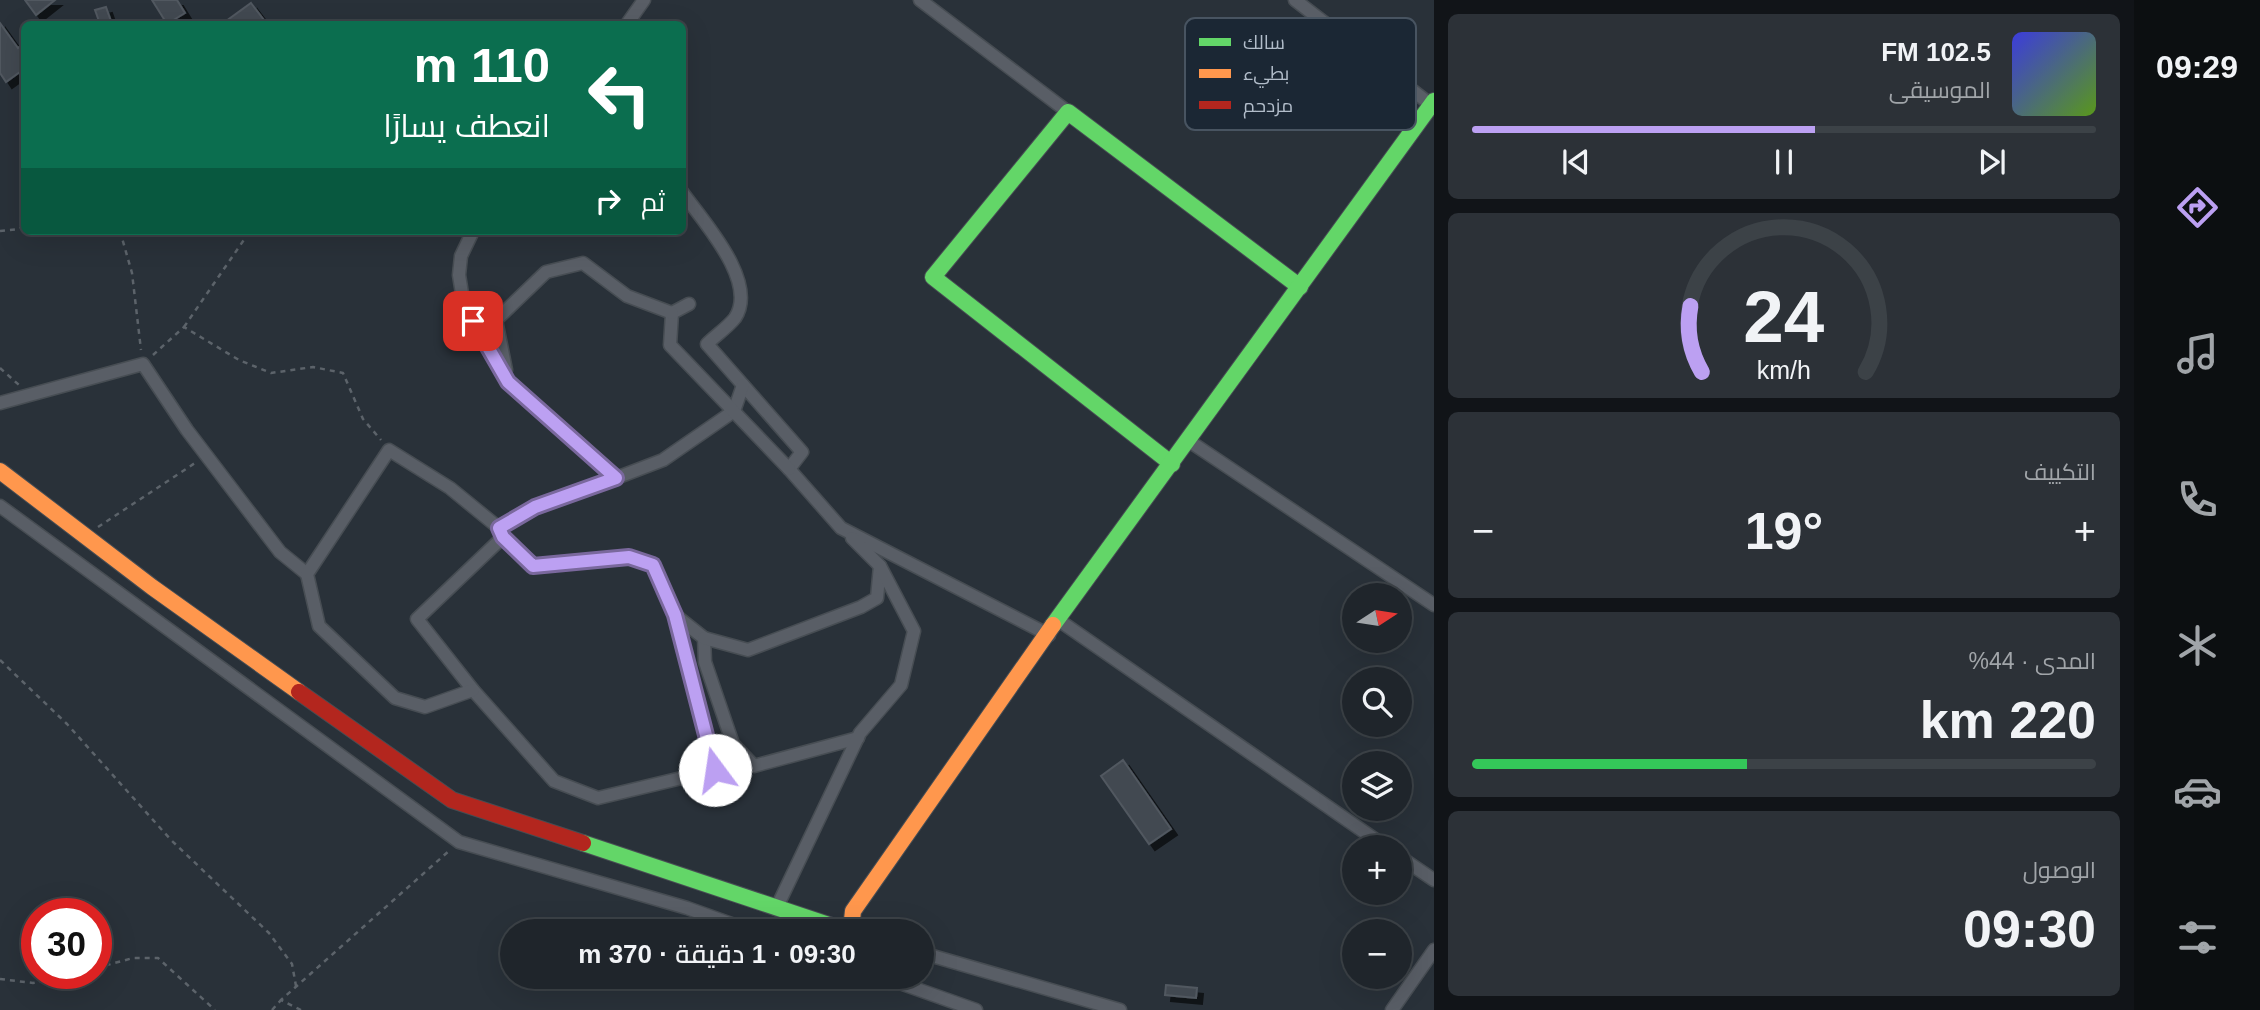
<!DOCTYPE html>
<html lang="ar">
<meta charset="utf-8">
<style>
:root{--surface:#1f252b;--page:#2c3137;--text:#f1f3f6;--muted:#a1a5a9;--line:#3c4247;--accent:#bca0f2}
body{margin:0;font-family:Helvetica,Cairo,sans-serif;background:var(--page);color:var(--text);direction:rtl;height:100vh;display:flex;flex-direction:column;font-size:26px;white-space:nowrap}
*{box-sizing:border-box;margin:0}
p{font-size:23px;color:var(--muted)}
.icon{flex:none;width:38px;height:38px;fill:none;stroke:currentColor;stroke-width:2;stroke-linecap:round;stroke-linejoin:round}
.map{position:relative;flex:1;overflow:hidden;direction:ltr}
.side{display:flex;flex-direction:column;gap:14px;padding:14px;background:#111418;width:700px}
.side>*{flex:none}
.top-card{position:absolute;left:21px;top:21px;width:665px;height:214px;border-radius:10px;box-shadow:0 7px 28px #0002,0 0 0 2px var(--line);direction:rtl;background:#0b6e4f;color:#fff;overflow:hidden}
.needle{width:46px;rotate:78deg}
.controls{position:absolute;left:1342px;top:583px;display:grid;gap:14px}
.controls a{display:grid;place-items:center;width:70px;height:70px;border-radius:50%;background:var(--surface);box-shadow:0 7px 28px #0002,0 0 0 2px var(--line);font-size:35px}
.speed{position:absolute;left:21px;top:898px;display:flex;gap:14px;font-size:35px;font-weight:700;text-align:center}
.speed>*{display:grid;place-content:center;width:91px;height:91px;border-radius:50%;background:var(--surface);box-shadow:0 7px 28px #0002,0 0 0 2px var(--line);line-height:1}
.speed .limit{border:10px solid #d22;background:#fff;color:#111}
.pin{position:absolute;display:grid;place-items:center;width:60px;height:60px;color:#fff;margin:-30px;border-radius:14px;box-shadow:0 4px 10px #0006}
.me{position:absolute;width:77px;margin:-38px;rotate:346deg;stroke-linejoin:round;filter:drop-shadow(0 0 5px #0008)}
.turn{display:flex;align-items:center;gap:24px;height:147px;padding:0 21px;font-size:32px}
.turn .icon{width:91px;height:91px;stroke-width:2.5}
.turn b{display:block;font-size:49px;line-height:60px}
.then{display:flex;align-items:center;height:66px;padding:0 21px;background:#0003;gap:14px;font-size:26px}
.big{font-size:52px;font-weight:600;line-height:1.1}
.side .tile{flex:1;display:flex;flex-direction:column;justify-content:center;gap:10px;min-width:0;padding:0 24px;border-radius:10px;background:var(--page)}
.side .dial{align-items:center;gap:0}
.dial svg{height:182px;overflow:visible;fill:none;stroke:var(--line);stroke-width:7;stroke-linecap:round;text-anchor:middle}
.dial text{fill:var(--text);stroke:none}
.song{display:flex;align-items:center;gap:21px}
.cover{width:84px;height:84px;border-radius:10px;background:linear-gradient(135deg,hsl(240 70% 55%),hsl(90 70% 35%))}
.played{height:7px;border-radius:4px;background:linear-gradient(90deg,var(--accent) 55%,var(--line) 55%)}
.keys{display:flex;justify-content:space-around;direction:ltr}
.heat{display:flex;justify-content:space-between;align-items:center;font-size:38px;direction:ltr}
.charge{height:10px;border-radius:5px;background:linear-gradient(90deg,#34c759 44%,var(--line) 0)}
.trip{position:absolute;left:500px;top:919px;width:434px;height:70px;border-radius:35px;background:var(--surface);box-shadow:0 7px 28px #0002,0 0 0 2px var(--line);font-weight:600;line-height:70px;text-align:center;direction:rtl}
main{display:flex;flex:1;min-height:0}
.menu{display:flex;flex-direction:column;width:126px;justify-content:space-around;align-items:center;background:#0c0f11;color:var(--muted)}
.menu .icon{width:49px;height:49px}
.menu .current{color:var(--accent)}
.menu b{font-size:32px;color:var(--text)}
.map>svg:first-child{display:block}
</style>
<main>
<nav class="menu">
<b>09:29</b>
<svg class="icon current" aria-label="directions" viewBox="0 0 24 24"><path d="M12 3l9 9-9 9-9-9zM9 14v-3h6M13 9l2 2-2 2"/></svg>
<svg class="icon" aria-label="music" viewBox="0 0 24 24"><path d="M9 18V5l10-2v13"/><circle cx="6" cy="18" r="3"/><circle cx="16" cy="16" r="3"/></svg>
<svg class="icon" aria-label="phone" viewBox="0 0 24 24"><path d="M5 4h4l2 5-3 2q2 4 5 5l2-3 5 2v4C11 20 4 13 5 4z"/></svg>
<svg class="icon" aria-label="climate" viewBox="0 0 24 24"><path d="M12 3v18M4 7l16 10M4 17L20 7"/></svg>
<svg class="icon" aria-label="car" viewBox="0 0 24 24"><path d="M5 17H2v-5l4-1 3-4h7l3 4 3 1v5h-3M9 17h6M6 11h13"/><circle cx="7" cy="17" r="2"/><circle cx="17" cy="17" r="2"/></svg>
<svg class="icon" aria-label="filters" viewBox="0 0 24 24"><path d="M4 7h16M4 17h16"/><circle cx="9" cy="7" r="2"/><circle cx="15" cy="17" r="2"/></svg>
</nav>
<section class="side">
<div class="tile">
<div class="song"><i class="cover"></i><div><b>102.5 FM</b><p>الموسيقى</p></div></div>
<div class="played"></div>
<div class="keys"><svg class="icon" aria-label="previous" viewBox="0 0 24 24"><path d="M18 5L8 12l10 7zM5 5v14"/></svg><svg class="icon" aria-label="pause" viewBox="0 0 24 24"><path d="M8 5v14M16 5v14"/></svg><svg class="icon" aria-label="next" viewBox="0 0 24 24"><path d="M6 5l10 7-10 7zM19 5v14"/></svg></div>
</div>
<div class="tile dial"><svg viewBox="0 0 100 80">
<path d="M14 69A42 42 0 1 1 86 69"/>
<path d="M14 69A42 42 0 0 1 9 40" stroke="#bca0f2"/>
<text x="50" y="56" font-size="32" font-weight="700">24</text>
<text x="50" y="72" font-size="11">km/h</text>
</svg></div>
<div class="tile"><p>التكييف</p>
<div class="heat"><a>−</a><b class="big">19°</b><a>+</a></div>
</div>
<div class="tile"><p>المدى · 44%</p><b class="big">220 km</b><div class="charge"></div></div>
<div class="tile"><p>الوصول</p><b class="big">09:30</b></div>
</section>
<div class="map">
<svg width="1434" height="1010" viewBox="0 0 1434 1010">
<defs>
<filter id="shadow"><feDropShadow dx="6" dy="6" stdDeviation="0" flood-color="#0009"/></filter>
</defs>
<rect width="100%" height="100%" fill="#293139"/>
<!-- building -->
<g fill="#434a51" stroke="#515860" stroke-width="2" filter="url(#shadow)">
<polygon points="25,0 55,0 36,15"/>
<polygon points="152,0 177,0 185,13 167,24"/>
<polygon points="251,3 267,24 222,24"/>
<polygon points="106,7 112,24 100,24 95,10"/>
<polygon points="0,23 18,48 24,43 24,69 6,82 0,73"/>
<polygon points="1123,760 1171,829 1149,844 1101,776"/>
<polygon points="1166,985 1197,988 1196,998 1165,995"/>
</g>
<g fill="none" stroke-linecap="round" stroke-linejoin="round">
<!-- street casing -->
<g stroke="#474d53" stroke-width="15">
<g id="street">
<polyline points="920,0 1068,112"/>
<polyline points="1295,0 1434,107"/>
<polyline points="627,24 644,0"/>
<path d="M682,192c21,29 77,90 53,126 -7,9 -20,18 -28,26l95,108 -13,17 52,59 208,107"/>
<polyline points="473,231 461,256 459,275 464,306 508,382 616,478 663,460 734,411 743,385"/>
<polyline points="689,304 672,313 670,345 789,469"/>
<polyline points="506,370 496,320 546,272 583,263 627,296 672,313"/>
<polyline points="0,403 143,364 187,430 280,552 307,574"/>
<polyline points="1189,441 1434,605"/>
<polyline points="616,478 535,507 499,528 503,537 533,566 629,557 653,565 675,615 704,638 705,662 733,744 754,766 858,738"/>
<polyline points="0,506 459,842 687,908 751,931"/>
<polyline points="503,537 417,619 473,690 554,781 598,798 715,770 675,615"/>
<polyline points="1057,619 1386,847"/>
<polyline points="704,638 748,650 861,607 877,598 880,566"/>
<polyline points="473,690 425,707 395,698 319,626 307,574 389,450 450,488 499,528"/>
<polyline points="1400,857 1434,880"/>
<polyline points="776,909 860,733 901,685 914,631 880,566 852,538"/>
<polyline points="922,953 1120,1010"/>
<polyline points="880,976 976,1010"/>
<polyline points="1392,1010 1434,950"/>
</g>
</g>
<!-- fast casing -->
<g stroke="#474d53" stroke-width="18">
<g id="fast">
<polyline points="1172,464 933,277 1068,112 1300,287"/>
<polyline points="1053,625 1434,101"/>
<polyline points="583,843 847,931"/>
</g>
</g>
<!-- slow casing -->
<g stroke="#474d53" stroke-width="18">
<g id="slow">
<polyline points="0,471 152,587 299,692"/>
<polyline points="863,931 852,920 853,911 1053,625"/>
</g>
</g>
<!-- jam casing -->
<g stroke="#474d53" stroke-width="18">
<polyline id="jam" points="299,692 452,800 583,843"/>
</g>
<!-- path -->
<g stroke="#5c636a" stroke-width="2.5" stroke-dasharray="5 5" stroke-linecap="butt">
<polyline points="0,231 19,229 24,225"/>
<polyline points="120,231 132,273 141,350"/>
<polyline points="184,327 250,231"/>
<polyline points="153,355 184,327 239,360 271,373 313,367 343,373 363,419 381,440"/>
<polyline points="0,368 19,385"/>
<polyline points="98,527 195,463"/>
<polyline points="0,660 67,724 171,840 269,933 292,964 296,986"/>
<polyline points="96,968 133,958 158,958 215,1010"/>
<polyline points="0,979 33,983 75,973"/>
<polyline points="272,1010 281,1000"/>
<polyline points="301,1010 281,1000 450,850"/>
</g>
<!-- street -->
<use href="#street" stroke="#595e66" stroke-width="12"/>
<!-- fast -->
<use href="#fast" stroke="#63d668" stroke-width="16"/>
<!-- slow -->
<use href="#slow" stroke="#ff974d" stroke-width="16"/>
<!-- jam -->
<use href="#jam" stroke="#b3261e" stroke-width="16"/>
</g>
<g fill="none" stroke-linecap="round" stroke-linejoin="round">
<!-- route casing -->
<g stroke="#7a689d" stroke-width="18">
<polyline id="route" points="473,321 508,382 616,478 535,507 499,528 503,537 533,566 629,557 653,565 675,615 715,770"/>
</g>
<!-- route -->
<use href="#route" stroke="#bca0f2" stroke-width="12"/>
</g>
<!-- legend -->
<rect x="1185" y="18" width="231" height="112" rx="10" fill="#1b2734" stroke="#485461" stroke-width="2"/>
<rect x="1199" y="38" width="32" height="8" fill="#63d668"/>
<rect x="1199" y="69" width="32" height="9" fill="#ff974d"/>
<rect x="1199" y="101" width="32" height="8" fill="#b3261e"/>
<g font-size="19" fill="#b2bdca">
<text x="1243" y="49">سالك</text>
<text x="1243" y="80">بطيء</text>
<text x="1243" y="112">مزدحم</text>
</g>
</svg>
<div class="controls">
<a><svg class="needle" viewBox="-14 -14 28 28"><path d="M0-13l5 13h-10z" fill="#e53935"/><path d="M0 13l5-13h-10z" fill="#a1a5a9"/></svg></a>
<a><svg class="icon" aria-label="search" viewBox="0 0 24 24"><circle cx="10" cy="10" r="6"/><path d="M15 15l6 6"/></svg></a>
<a><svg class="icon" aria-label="layers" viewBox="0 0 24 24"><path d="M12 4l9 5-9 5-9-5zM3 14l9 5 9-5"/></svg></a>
<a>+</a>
<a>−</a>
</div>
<div class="speed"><div class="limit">30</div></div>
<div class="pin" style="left:473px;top:321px;background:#d93025"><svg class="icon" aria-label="arrive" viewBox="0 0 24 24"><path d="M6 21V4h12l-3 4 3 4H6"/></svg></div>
<svg class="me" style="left:715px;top:770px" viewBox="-20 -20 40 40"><circle r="19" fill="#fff"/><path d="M0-13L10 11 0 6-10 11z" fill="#bca0f2"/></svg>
<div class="trip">09:30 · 1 دقيقة · 370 m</div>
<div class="top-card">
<div class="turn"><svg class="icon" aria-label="left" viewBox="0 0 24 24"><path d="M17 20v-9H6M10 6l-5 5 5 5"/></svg><div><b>110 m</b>انعطف يسارًا</div></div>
<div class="then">ثم<svg class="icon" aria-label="right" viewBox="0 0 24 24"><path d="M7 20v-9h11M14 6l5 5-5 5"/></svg></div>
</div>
</div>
</main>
